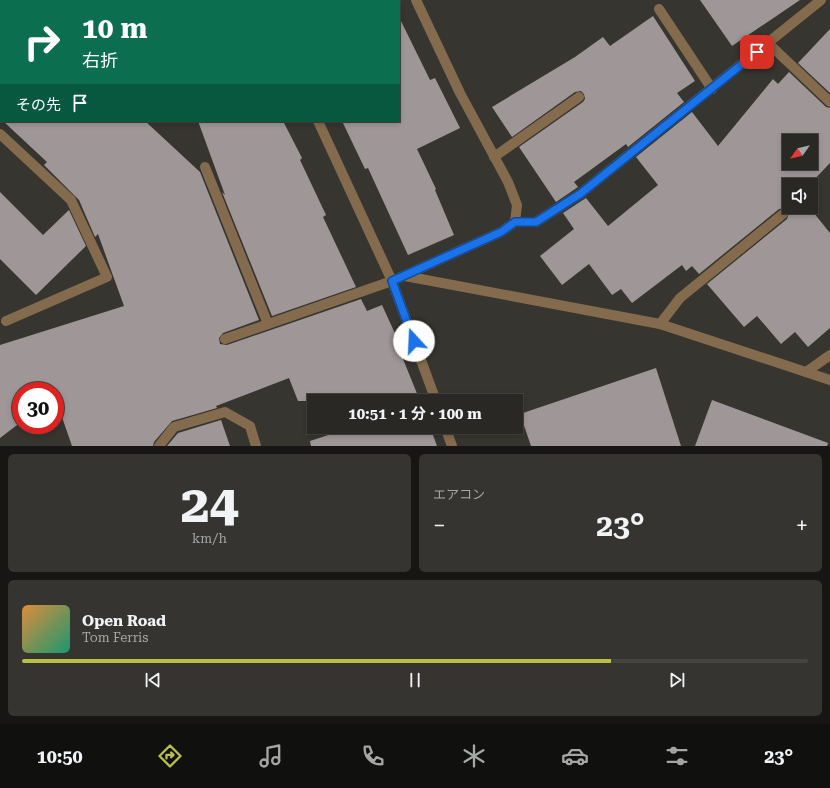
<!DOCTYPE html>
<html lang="ja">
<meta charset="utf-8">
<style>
:root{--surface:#292824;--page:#353431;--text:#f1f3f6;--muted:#a5a6a6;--line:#454441;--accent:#bac046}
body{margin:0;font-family:"Roboto Serif","Noto Sans JP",serif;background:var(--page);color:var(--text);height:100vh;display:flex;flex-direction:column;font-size:15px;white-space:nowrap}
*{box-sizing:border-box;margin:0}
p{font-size:13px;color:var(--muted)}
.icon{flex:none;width:22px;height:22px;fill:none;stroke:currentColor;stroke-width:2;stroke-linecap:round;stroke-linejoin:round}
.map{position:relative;height:446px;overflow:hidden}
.drawer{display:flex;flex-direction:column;gap:8px;padding:8px;background:#171614;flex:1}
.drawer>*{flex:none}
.banner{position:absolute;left:0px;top:0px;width:400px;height:122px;box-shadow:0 2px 6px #0003,0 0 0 1px var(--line);background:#0b6e4f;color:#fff;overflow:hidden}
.needle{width:26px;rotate:236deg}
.controls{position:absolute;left:782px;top:134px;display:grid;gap:8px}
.controls a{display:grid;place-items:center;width:36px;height:36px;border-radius:0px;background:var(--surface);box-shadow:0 2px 6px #0003,0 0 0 1px var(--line);font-size:20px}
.speed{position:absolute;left:12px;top:382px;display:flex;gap:8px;font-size:20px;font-weight:700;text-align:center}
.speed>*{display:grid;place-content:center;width:52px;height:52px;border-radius:50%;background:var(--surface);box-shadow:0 2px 6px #0003,0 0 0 1px var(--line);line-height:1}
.speed .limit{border:6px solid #d22;background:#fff;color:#111}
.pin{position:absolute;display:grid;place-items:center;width:34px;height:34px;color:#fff;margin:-17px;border-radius:8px;box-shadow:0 2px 6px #0006}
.me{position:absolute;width:44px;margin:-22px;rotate:340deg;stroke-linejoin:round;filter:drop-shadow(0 0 3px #0008)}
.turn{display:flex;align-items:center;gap:14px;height:84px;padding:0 16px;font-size:18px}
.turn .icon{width:52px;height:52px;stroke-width:2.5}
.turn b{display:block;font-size:28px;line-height:34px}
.then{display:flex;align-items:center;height:38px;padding:0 16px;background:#0003;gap:8px;font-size:15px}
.big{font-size:30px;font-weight:700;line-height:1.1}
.drawer .widget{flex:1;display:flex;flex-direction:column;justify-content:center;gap:6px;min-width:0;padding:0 14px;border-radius:6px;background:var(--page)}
.drawer .dial{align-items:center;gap:0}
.dial b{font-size:52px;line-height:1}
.song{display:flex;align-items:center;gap:12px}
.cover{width:48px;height:48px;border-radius:6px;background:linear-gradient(135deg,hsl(30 70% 55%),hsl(160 70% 35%))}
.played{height:4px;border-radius:2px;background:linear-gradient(90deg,var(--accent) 75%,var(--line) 75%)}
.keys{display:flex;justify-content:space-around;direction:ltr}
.heat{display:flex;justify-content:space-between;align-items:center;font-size:22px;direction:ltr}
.drawer .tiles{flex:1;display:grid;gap:8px;grid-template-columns:1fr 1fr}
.widget:last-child{grid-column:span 2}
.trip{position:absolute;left:307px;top:394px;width:216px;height:40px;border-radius:0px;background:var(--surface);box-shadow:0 2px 6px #0003,0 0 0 1px var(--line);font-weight:700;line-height:40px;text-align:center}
.dock{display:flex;height:64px;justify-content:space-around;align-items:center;background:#10100e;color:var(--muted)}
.dock .icon{width:28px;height:28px}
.dock .on{color:var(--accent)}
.dock b{font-size:18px;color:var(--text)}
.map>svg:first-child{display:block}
</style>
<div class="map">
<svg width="830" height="446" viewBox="0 0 830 446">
<rect width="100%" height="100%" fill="#373530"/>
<!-- building -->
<g fill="#9f9797" fill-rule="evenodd">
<polygon points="700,0 800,0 732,46"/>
<polygon points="653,16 695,81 677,93 684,102 628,147 626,144 574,182 578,187 556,202 519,147 583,102 585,99 584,94 581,91 575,92 512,137 492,107 575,57 603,37 610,46"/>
<polygon points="399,17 430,80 435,78 460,128 417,149 436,189 435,190 454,235 408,255 368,168 365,169 342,121 399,121"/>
<polygon points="830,29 830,93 798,63"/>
<path d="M789,72l37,35 4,1v55l-21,22h-20v22h20l21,26v95l-22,19 -13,-15 -14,12 -24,-28 -13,11 -37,-43 80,-65 2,-6 -4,-5 -6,1 -80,65 -7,-8 -6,5 -4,-6 -50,38 -11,-14 -9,6 -23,-31 -27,21 -22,-29 34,-27 -11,-16 23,-15 22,28 50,-41 -22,-28 56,-45 26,34 55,-67 5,5zM789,141h22v22h-22z"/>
<polygon points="3,121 145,121 200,172 259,320 223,333 219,338 220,344 227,345 361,299 367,311 382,305 404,353 401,354 420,401 298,401 289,378 216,406 217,408 172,421 154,442 153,446 72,446 55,397 55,391 21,391 21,422 0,438 0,345 124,306 98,234 95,237 79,200 44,165 47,162"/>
<polygon points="198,121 283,121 302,158 300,160 326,215 323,217 356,287 272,316 222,192 225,195"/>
<polygon points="0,192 43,235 69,210 86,246 36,295 0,259"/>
<polygon points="656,368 681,446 531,446 520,414"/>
<polygon points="712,400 828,443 827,446 695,446"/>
<polygon points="221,420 230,446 167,446 178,433"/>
<polygon points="353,427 430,427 437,446 311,446 310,441"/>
</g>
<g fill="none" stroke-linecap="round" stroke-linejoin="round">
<!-- minor -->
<g stroke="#856b4d" stroke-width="10">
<polyline points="416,0 460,93 508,182 517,205 515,222 501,232 392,281 436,401"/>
<polyline points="49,1 50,0"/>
<polyline points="659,9 712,89"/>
<polyline points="768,43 830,102"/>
<polyline points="0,70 1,69"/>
<polyline points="0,134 71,200 107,277 6,321"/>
<polyline points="494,157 579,97"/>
<polyline points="205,167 268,324"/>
<polyline points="515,222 536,222 580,194 821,0"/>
<polyline points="405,276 660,324 830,380"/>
<polyline points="660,324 680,298 783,214"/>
<polyline points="225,339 392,281 318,121"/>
<polyline points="806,372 830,355"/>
<polyline points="445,427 452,446"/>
<polyline points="159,446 174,427 225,412 250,426 256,446"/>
</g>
</g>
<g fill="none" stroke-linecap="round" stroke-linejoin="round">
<!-- route casing -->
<g stroke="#114b97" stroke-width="10">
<polyline id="route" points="414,341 392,281 501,232 515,222 536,222 580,194 757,52"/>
</g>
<!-- route -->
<use href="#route" stroke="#1a73e8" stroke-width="7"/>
</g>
</svg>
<div class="controls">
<a><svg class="needle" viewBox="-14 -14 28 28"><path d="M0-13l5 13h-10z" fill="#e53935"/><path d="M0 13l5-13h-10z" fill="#a5a6a6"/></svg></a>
<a><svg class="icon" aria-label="sound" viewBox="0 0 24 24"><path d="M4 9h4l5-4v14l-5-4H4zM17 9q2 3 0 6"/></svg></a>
</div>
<div class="speed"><div class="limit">30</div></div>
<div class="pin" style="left:757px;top:52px;background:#d93025"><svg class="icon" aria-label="arrive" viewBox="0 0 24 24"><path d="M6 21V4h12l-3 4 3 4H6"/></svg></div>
<svg class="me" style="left:414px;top:341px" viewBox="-20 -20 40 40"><circle r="19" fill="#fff"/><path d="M0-13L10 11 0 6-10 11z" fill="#1a73e8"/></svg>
<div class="trip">10:51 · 1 分 · 100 m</div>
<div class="banner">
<div class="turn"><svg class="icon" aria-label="right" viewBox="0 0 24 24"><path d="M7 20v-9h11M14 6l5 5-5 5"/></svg><div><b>10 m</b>右折</div></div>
<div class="then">その先<svg class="icon" aria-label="arrive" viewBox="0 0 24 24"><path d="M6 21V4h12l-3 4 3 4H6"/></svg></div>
</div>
</div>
<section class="drawer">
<div class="tiles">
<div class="widget dial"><b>24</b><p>km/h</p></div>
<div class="widget"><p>エアコン</p>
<div class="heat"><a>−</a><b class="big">23°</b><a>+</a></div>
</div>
<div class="widget">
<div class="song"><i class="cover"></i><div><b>Open Road</b><p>Tom Ferris</p></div></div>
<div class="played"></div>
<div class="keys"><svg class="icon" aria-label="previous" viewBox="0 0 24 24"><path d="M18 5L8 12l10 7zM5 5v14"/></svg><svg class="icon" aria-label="pause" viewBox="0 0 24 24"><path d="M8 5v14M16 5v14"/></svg><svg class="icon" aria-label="next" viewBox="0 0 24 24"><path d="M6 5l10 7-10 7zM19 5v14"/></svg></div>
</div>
</div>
</section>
<nav class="dock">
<b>10:50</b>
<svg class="icon on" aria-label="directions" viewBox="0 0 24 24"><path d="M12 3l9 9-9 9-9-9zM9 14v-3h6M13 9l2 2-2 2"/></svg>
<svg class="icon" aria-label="music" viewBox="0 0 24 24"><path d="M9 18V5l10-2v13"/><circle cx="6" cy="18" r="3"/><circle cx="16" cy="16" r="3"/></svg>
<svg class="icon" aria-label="phone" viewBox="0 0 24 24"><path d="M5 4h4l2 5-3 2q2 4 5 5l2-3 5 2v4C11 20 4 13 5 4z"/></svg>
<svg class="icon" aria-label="climate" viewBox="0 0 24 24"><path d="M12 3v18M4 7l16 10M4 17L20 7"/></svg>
<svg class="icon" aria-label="car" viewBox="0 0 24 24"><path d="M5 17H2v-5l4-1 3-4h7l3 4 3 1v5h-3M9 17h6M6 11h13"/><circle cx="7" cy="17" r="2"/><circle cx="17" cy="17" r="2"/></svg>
<svg class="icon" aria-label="filters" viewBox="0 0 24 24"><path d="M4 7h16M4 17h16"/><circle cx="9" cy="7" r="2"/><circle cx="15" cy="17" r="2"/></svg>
<b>23°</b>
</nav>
